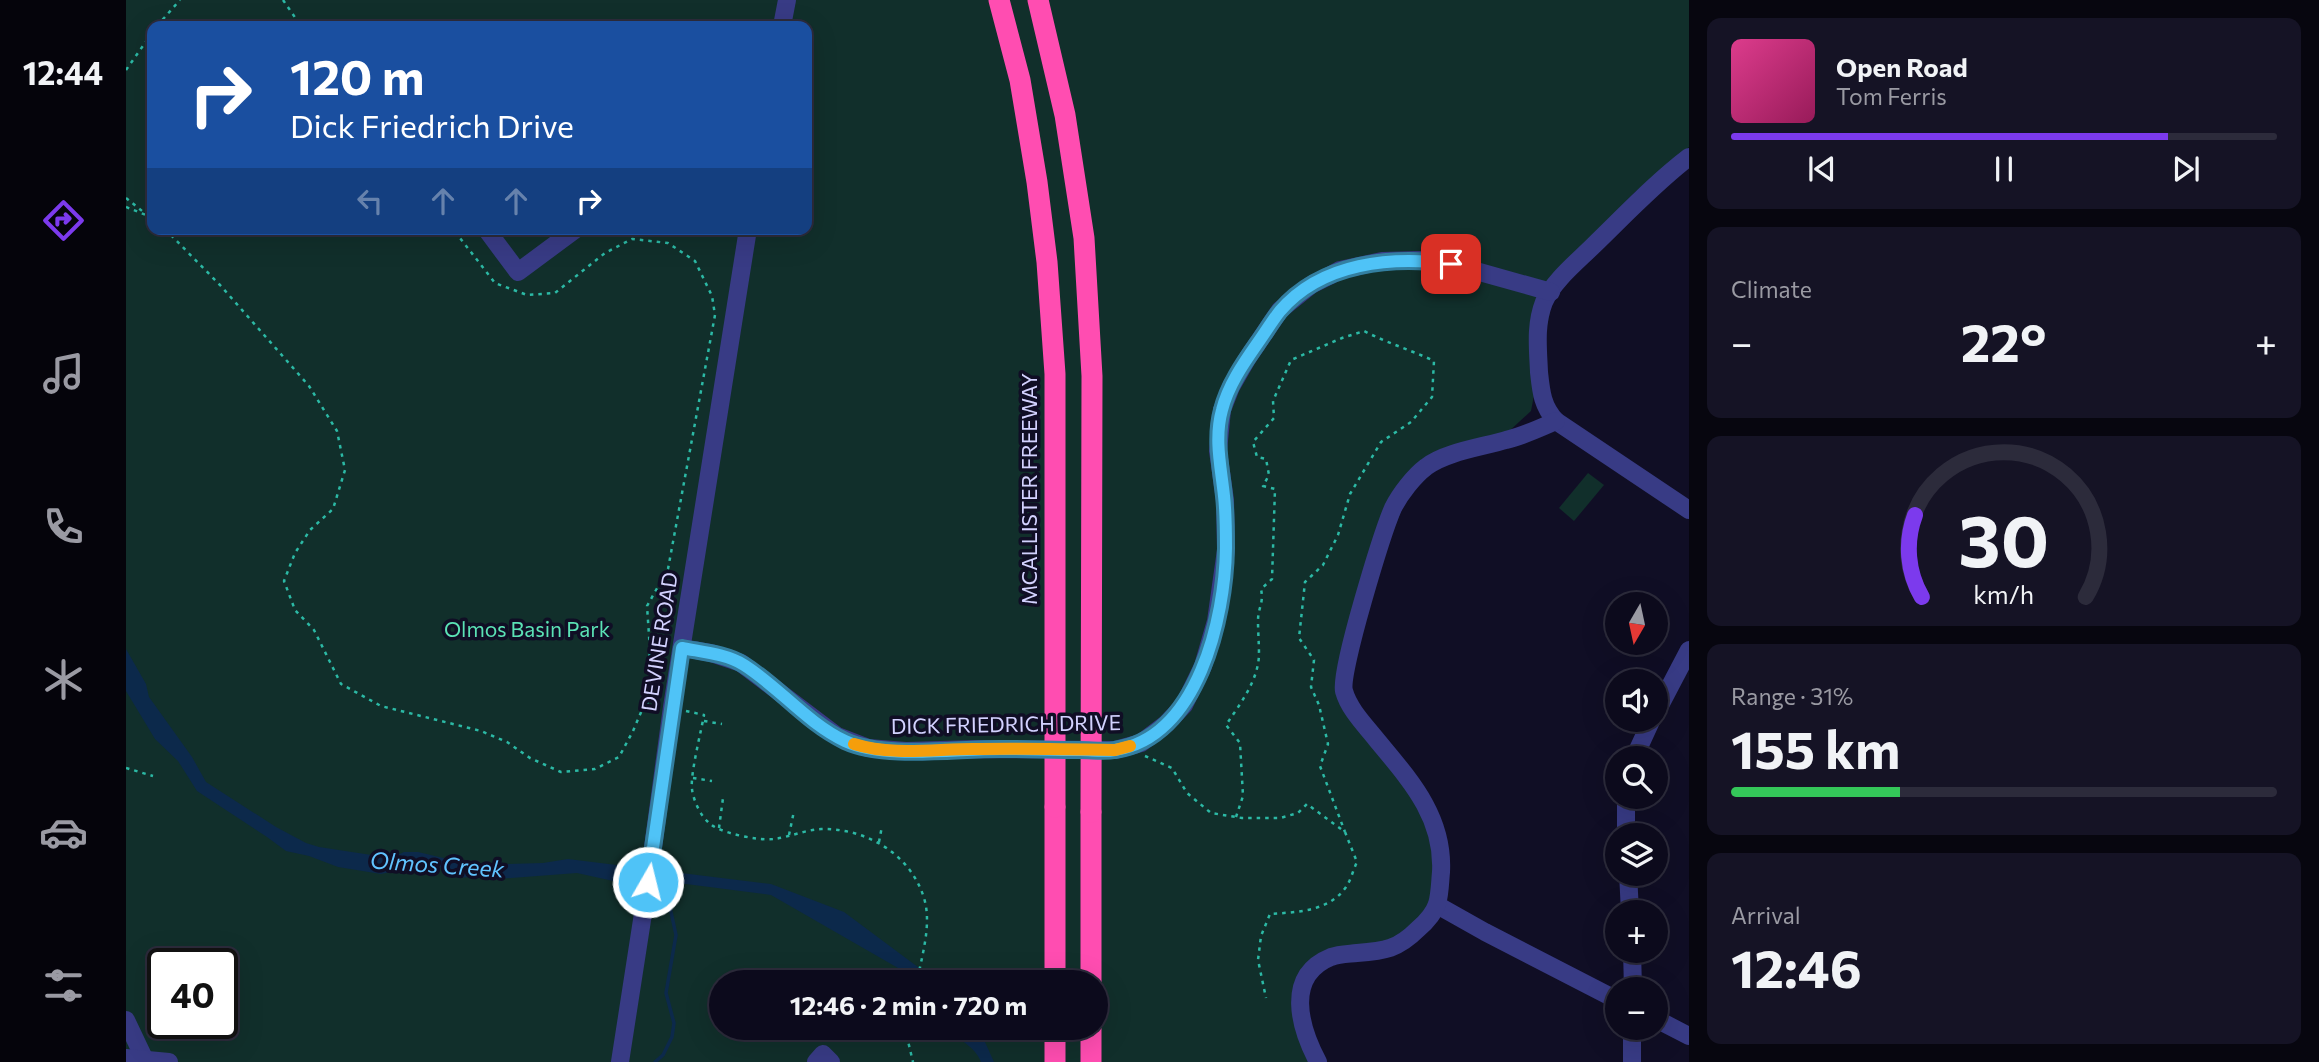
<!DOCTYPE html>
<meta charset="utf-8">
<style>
:root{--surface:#0c0a1c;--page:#151325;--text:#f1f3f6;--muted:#9a9aa3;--line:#2c2b3b;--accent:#7c3aed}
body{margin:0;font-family:Commissioner,sans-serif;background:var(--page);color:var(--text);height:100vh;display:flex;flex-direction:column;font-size:26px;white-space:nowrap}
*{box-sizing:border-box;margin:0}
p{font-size:23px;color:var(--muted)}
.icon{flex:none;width:38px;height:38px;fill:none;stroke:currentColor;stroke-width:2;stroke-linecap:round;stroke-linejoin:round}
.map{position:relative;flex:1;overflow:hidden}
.side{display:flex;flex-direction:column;gap:18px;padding:18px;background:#07060f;width:630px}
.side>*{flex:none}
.banner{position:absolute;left:21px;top:21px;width:665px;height:214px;border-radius:14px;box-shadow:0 7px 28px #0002,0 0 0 2px var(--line);background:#1a4fa0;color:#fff;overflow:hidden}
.needle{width:46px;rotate:189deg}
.controls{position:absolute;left:1479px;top:592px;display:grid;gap:14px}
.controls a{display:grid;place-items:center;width:63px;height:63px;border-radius:50%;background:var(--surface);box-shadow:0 7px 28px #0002,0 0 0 2px var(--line);font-size:35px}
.speed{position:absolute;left:21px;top:948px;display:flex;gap:14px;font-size:35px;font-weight:700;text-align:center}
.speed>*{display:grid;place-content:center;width:91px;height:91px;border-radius:50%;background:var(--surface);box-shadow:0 7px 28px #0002,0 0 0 2px var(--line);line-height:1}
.speed .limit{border:4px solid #111;border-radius:10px;background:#fff;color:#111}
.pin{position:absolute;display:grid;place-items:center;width:60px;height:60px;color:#fff;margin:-30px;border-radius:14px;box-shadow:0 4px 10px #0006}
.me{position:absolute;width:77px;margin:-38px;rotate:8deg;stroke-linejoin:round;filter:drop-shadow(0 0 5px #0008)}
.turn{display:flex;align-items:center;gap:24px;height:147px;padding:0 28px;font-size:32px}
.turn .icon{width:91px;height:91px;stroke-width:2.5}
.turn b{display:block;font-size:49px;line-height:60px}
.lanes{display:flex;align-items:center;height:66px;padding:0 28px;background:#0003;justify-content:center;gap:35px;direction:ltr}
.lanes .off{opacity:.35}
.big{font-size:52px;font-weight:700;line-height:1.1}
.side .tile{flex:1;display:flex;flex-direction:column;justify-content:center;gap:10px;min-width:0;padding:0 24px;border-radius:14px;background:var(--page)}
.side .dial{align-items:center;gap:0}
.dial svg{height:182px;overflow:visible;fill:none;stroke:var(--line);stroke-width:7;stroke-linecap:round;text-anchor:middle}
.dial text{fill:var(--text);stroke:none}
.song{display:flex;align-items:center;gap:21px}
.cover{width:84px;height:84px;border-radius:10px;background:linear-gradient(135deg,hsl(330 70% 55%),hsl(330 70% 35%))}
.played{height:7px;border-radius:4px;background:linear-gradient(90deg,var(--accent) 80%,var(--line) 80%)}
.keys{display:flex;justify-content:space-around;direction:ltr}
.heat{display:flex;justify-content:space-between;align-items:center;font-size:38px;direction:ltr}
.charge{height:10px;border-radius:5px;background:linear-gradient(90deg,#34c759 31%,var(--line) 0)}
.trip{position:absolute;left:583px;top:970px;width:399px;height:70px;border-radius:35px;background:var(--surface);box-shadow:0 7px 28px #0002,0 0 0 2px var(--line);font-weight:700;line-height:70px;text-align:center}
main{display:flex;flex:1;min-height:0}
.dock{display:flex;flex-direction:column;width:126px;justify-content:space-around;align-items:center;background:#05040b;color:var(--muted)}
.dock .icon{width:49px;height:49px}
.dock .on{color:var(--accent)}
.dock b{font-size:32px;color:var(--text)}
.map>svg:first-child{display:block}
</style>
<main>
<nav class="dock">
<b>12:44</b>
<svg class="icon on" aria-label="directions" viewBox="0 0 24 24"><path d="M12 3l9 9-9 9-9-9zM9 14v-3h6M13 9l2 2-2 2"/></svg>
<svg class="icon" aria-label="music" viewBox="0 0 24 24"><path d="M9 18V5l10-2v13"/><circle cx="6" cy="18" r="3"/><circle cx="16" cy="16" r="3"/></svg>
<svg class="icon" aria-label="phone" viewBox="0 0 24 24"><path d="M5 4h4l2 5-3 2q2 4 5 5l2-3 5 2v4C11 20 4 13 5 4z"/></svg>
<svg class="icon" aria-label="climate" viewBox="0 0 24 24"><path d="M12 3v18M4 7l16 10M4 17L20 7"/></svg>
<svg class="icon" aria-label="car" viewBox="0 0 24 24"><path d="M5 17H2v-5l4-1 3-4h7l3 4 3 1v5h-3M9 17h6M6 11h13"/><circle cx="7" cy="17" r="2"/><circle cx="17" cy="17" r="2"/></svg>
<svg class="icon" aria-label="filters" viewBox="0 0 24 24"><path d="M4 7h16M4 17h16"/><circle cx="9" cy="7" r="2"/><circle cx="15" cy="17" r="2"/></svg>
</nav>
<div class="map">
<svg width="1563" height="1062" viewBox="0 0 1563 1062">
<rect width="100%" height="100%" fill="#100e25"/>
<!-- green -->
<g fill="#112f2b" fill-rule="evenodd">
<path d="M0,0h1563v147l-54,45 -78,82 -26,137 -26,24 -85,28 -82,208 83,136 16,58 -6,37 -28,37 -96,26 3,97h-1184zM26,26h655v203h-655zM37,964h59v60h-59zM595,982h375v45h-375z"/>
<polygon points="1462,473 1478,485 1448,521 1433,508"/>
</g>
<!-- water -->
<g fill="#0c294b">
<polygon points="0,649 20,684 23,697 66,757 80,782 150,827 180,843 193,847 265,858 278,852 292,852 347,865 417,863 442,859 645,884 718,912 812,982 790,982 779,972 645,895 560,884 510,886 451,873 371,879 360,875 333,878 311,865 302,864 255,874 212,867 183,856 160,851 141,837 71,791 52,761 29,739 0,691"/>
<path d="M821,1027h22l16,15 9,20h-13c-6,-16 -22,-21 -34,-35z"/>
</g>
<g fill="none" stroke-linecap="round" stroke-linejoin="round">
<!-- stream -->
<polyline stroke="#0c294b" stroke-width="3.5" points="529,1062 537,1055 546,1037 548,1023 540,993 550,935 539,884"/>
<!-- path -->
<g stroke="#2cb9a5" stroke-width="2.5" stroke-dasharray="3.5 5" stroke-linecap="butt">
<polyline points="157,0 175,26"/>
<polyline points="31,26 54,0"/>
<polyline points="0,70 26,33"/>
<polyline points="0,198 26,219"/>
<polyline points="0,207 20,215"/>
<polyline points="39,229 94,285 183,386 211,431 219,470 207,509 184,530 169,553 158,581 169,610 188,630 215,684 255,706 355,731 381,742 404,758 435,772 469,769 493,757 507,731 519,703 524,650 521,606 542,569 589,315 586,296 569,261 542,243 506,239 479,253 429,293 401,295 369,283 327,229"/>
<polyline points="519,703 533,705"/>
<path d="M560,711l18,4c-3,17 -14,60 -12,74 1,10 8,26 16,33 10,11 51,19 66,17 15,-2 31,-9 47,-10 44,-1 89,24 103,69 8,26 -2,57 -7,84"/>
<polyline points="578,721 596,724"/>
<path d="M1019,756l27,12 15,25 24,20 31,5h38l18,-5 9,-9 38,28 12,30c-4,8 -6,18 -11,25 -17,25 -50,25 -76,27l-9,22 -3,24 8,38"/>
<polyline points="0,768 27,776"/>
<polyline points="567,778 586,781"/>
<path d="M1110,817l7,-21 -3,-53 -14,-18c14,-21 32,-44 33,-70 0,-12 -1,-23 -1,-34 0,-14 6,-17 3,-32l11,-10 3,-90 -12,-3 6,-11 -3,-16 -9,-2 -4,-15 21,-24 -1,-17 18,-41 51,-22 22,-7c23,12 47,19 70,30l-2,36 -21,25 -30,20 -31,52 -12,41 -15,30 -18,17 -6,56 15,22 -3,27 8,18 9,39 -8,22 25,66"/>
<polyline points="593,828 597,798"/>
<polyline points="663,835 668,811"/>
<polyline points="753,842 756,826"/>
<polyline points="782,1027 781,1037 787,1062"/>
</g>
<!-- minor -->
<g stroke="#383b85" stroke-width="18">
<polyline points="656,26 661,0"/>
<path d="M1563,157c-34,26 -64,58 -95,88 -17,17 -40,35 -50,57 -9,23 -6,46 -5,70 2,19 3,34 17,49l133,89"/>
<polyline points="360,229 392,272 450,229"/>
<polyline points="557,648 585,653 615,663 711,736 742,748 780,751 849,749 989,750 1015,743 1040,724 1058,705 1077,666 1090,621 1100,550 1099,500 1092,451 1096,410 1105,387 1121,359 1154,310 1185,285 1203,276 1214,270 1256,261 1293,260 1325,264 1425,292"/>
<polyline points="1530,713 1563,650"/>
<polyline points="1508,758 1526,719"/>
<polyline points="1500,835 1500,796"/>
<polyline points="1502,873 1504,912"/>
<polyline points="1311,905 1359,932 1491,1000"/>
<polyline points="1506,950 1507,989"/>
<polyline points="1530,1019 1563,1036"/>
<polyline points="0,1020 19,1060"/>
<polyline points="0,1058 43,1062"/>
<polyline points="494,1062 525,862 546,707 622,229"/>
<polyline points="690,1062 697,1054 705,1062"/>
<path d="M1192,1062c-18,-34 -34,-86 13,-105 8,-3 17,-3 26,-4 28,-2 41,-4 61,-24 7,-6 16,-16 19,-25 3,-10 3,-22 4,-32 3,-56 -32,-93 -65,-133 -12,-15 -27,-30 -32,-48 -5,-19 39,-160 49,-183 7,-14 21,-32 33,-41 19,-15 57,-20 80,-27 17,-4 34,-12 50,-19"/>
<polyline points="1506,1062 1506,1027"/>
</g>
<!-- highway -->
<g stroke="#ff4db1" stroke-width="21">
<polyline points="929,807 929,982"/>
<polyline points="965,982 965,812"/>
<polyline points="929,1027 929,1062"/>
<polyline points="965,1062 965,1027"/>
</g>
<!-- highway-bridge -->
<g stroke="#ff4db1" stroke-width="21">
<polyline points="873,0 894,80 911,182 921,262 929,374 929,807"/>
<polyline points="912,0 939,115 958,238 966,376 965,812"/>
</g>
</g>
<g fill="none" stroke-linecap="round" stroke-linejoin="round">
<!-- route casing -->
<g stroke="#337fa1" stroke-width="18">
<path id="route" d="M522,882l34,-234c20,4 45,6 62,17 35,22 63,58 101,76 41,19 114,7 160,8 25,0 50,1 75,1 12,0 24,2 35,0 83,-12 110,-133 111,-202 0,-17 0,-35 -2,-52 -3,-29 -10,-57 -2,-86 6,-24 21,-46 35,-66 8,-11 15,-23 23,-33 42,-49 112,-55 171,-47"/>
</g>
<!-- route -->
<use href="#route" stroke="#4fc3f7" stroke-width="12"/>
<!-- slow -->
<path stroke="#f59e0b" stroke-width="12" d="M728,744c38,12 80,5 119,5 47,-1 95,0 142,1l15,-4"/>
</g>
<g text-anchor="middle" stroke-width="7" stroke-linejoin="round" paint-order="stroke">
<!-- street labels -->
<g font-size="21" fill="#d3d2ff" stroke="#100e25">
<text transform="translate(904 489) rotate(-90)" y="7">MCALLISTER FREEWAY</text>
<text transform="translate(534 642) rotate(-81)" y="7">DEVINE ROAD</text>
<text transform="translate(880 725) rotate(-1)" y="7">DICK FRIEDRICH DRIVE</text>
</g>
<!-- park labels -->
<g font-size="21" fill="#5be2b5" stroke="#100e25">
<text x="401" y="637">Olmos Basin Park</text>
</g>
<!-- water labels -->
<g font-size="23" font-style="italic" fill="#60c3ff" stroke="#100e25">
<text transform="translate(311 865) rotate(4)" y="8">Olmos Creek</text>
</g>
</g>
</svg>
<div class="controls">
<a><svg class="needle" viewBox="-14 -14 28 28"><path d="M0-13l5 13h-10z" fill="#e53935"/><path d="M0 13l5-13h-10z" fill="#9a9aa3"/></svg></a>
<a><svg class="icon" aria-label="sound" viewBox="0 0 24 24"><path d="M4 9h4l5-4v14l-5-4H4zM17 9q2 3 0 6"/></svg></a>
<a><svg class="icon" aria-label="search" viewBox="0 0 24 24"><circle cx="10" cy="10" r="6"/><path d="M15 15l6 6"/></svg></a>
<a><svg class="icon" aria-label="layers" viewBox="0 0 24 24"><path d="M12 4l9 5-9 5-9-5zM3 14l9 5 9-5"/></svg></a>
<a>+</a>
<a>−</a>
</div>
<div class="speed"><div class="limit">40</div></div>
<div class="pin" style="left:1325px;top:264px;background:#d93025"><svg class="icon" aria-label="arrive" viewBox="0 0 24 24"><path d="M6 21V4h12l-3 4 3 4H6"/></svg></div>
<svg class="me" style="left:522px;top:882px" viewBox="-20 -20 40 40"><circle r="17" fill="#4fc3f7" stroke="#fff" stroke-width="3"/><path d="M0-11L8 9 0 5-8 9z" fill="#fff"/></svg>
<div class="trip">12:46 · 2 min · 720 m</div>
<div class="banner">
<div class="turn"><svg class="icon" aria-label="right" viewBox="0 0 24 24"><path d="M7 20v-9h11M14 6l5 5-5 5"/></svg><div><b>120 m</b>Dick Friedrich Drive</div></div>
<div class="lanes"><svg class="icon off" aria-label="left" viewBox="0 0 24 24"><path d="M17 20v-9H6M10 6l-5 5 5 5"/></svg><svg class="icon off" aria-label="ahead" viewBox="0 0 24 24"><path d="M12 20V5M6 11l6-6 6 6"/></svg><svg class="icon off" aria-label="ahead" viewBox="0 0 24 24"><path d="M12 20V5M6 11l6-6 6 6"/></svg><svg class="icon" aria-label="right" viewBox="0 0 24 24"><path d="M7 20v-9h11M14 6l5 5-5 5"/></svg></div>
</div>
</div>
<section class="side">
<div class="tile">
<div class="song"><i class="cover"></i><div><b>Open Road</b><p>Tom Ferris</p></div></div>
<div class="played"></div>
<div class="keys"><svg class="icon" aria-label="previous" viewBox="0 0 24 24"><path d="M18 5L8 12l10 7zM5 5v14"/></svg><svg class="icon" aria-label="pause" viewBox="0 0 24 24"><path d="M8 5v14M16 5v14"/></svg><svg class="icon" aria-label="next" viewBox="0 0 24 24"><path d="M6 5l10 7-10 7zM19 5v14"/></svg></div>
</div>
<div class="tile"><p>Climate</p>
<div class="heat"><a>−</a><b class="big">22°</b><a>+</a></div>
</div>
<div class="tile dial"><svg viewBox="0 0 100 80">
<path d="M14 69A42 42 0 1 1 86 69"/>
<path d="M14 69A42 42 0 0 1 11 33" stroke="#7c3aed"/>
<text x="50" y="56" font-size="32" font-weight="700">30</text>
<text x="50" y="72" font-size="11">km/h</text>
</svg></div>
<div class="tile"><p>Range · 31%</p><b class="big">155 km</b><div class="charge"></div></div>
<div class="tile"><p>Arrival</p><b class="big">12:46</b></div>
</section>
</main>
